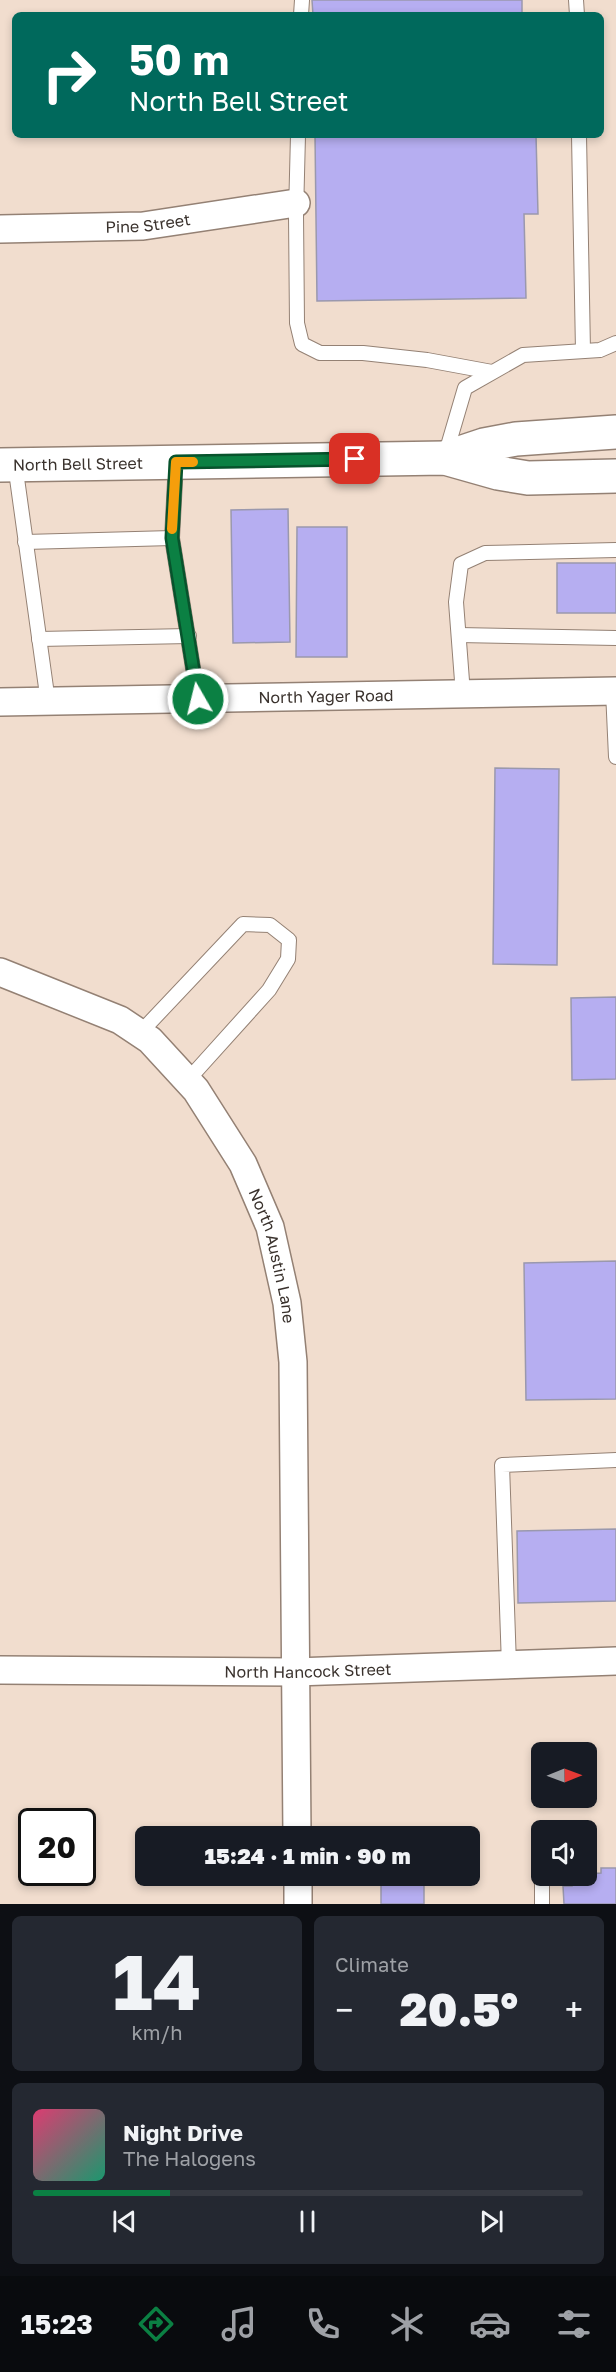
<!DOCTYPE html>
<meta charset="utf-8">
<style>
:root{--surface:#171b24;--page:#242831;--text:#f1f3f6;--muted:#9ea1a6;--line:#363941;--accent:#0b8043}
body{margin:0;font-family:"Golos Text",sans-serif;background:var(--page);color:var(--text);height:100vh;display:flex;flex-direction:column;font-size:22px;white-space:nowrap}
*{box-sizing:border-box;margin:0}
p{font-size:20px;color:var(--muted)}
.icon{flex:none;width:33px;height:33px;fill:none;stroke:currentColor;stroke-width:2;stroke-linecap:round;stroke-linejoin:round}
.map{position:relative;height:1904px;overflow:hidden}
.details{display:flex;flex-direction:column;gap:12px;padding:12px;background:#0d0f14;flex:1}
.details>*{flex:none}
.top-card{position:absolute;left:12px;top:12px;width:592px;height:126px;border-radius:9px;box-shadow:0 3px 9px #0003;background:#00695c;color:#fff;overflow:hidden}
.needle{width:39px;rotate:89deg}
.tools{position:absolute;left:531px;top:1742px;display:grid;gap:12px}
.tools a{display:grid;place-items:center;width:66px;height:66px;border-radius:9px;background:var(--surface);box-shadow:0 3px 9px #0003;font-size:30px}
.speed{position:absolute;left:18px;top:1808px;display:flex;gap:12px;font-size:30px;font-weight:700;text-align:center}
.speed>*{display:grid;place-content:center;width:78px;height:78px;border-radius:50%;background:var(--surface);box-shadow:0 3px 9px #0003;line-height:1}
.speed .limit{border:3px solid #111;border-radius:9px;background:#fff;color:#111}
.pin{position:absolute;display:grid;place-items:center;width:51px;height:51px;color:#fff;margin:-26px;border-radius:12px;box-shadow:0 3px 9px #0006}
.me{position:absolute;width:66px;margin:-33px;rotate:352deg;stroke-linejoin:round;filter:drop-shadow(0 0 4px #0008)}
.turn{display:flex;align-items:center;gap:21px;height:126px;padding:0 18px;font-size:27px}
.turn .icon{width:78px;height:78px;stroke-width:2.5}
.turn b{display:block;font-size:42px;line-height:51px}
.big{font-size:45px;font-weight:800;line-height:1.1}
.details .card{flex:1;display:flex;flex-direction:column;justify-content:center;gap:9px;min-width:0;padding:0 21px;border-radius:9px;background:var(--page)}
.details .dial{align-items:center;gap:0}
.dial b{font-size:78px;line-height:1}
.song{display:flex;align-items:center;gap:18px}
.cover{width:72px;height:72px;border-radius:9px;background:linear-gradient(135deg,hsl(340 70% 55%),hsl(160 70% 35%))}
.played{height:6px;border-radius:3px;background:linear-gradient(90deg,var(--accent) 25%,var(--line) 25%)}
.keys{display:flex;justify-content:space-around;direction:ltr}
.heat{display:flex;justify-content:space-between;align-items:center;font-size:33px;direction:ltr}
.details .tiles{flex:1;display:grid;gap:12px;grid-template-columns:1fr 1fr}
.card:last-child{grid-column:span 2}
.trip{position:absolute;left:135px;top:1826px;width:345px;height:60px;border-radius:9px;background:var(--surface);box-shadow:0 3px 9px #0003;font-weight:800;line-height:60px;text-align:center}
.dock{display:flex;height:96px;justify-content:space-around;align-items:center;background:#090b0e;color:var(--muted)}
.dock .icon{width:42px;height:42px}
.dock .active{color:var(--accent)}
.dock b{font-size:27px;color:var(--text)}
.map>svg:first-child{display:block}
</style>
<div class="map">
<svg width="616" height="1904" viewBox="0 0 616 1904">
<rect width="100%" height="100%" fill="#f1ddce"/>
<!-- building -->
<g fill="#b6aef1" stroke="#9a98ad" stroke-width="1.5">
<polygon points="312,0 522,0 522,15 313,15"/>
<polygon points="315,135 536,135 538,214 524,214 526,298 317,301"/>
<polygon points="288,509 290,642 233,643 231,510"/>
<polygon points="297,527 347,527 347,657 296,657"/>
<rect x="557" y="563" width="59" height="50"/>
<polygon points="495,768 559,769 557,965 493,964"/>
<polygon points="616,997 616,1079 572,1080 571,998"/>
<polygon points="616,1261 616,1399 526,1400 524,1263"/>
<polygon points="616,1529 616,1601 518,1603 517,1531"/>
<polygon points="601,1868 616,1868 616,1904 564,1904 563,1886 572,1886 572,1875 601,1873"/>
<rect x="381" y="1875" width="43" height="29"/>
</g>
<g fill="none" stroke-linecap="round" stroke-linejoin="round">
<!-- lane casing -->
<g stroke="#948174" stroke-width="16">
<g id="lane">
<polyline points="576,0 577,15"/>
<polyline points="301,15 302,0"/>
<polyline points="298,135 296,214 297,323 302,344 320,353 363,353 427,360 492,372"/>
<polyline points="579,135 583,351"/>
<polyline points="445,456 465,388 523,355 600,350 616,343"/>
<polyline points="15,464 48,702"/>
<polyline points="172,538 198,699"/>
<polyline points="25,542 172,538 176,462"/>
<polyline points="459,635 616,638"/>
<polyline points="39,639 189,636"/>
<polyline points="613,691 616,757"/>
<polyline points="463,694 456,602 461,564 485,553 616,550"/>
<polyline points="140,1033 243,924 270,925 289,940 288,959 269,990 187,1081"/>
<polyline points="509,1665 502,1465 616,1460"/>
<polyline points="542,1904 542,1875"/>
</g>
</g>
<!-- street casing -->
<g stroke="#948174" stroke-width="30">
<g id="street">
<path id="s1" d="M0,229l143,-3 153,-23"/>
<path id="s2" d="M0,702l616,-11"/>
<path id="s3" d="M0,972l120,48 30,20 46,50 47,74 27,63 17,76 6,59 4,474"/>
<path id="s4" d="M0,1670l295,2 321,-11"/>
<polyline points="298,1875 298,1904"/>
</g>
</g>
<!-- secondary casing -->
<g stroke="#948174" stroke-width="36">
<g id="secondary">
<polyline points="445,458 484,445 516,439 616,432"/>
<path id="s5" d="M0,465l445,-7 53,15 30,5 88,-2"/>
</g>
</g>
<!-- lane -->
<use href="#lane" stroke="#fff" stroke-width="14"/>
<!-- street -->
<use href="#street" stroke="#fff" stroke-width="27"/>
<!-- secondary -->
<use href="#secondary" stroke="#fff" stroke-width="33"/>
</g>
<g fill="none" stroke-linecap="round" stroke-linejoin="round">
<!-- route casing -->
<g stroke="#07532c" stroke-width="15">
<polyline id="route" points="198,699 172,538 176,462 355,459"/>
</g>
<!-- route -->
<use href="#route" stroke="#0b8043" stroke-width="10"/>
<!-- slow -->
<polyline stroke="#f59e0b" stroke-width="10" points="172,529 176,462 193,462"/>
</g>
<g text-anchor="middle" stroke-width="4.5" stroke-linejoin="round" paint-order="stroke">
<!-- street labels -->
<g font-size="16" fill="#3a322d" stroke="#feeadb">
<text dy="6" stroke="none"><textPath href="#s1" startOffset="148">Pine Street</textPath></text>
<text dy="6" stroke="none"><textPath href="#s5" startOffset="78">North Bell Street</textPath></text>
<text dy="6" stroke="none"><textPath href="#s2" startOffset="326">North Yager Road</textPath></text>
<text dy="6" stroke="none"><textPath href="#s3" startOffset="418">North Austin Lane</textPath></text>
<text dy="6" stroke="none"><textPath href="#s4" startOffset="308">North Hancock Street</textPath></text>
</g>
</g>
</svg>
<div class="tools">
<a><svg class="needle" viewBox="-14 -14 28 28"><path d="M0-13l5 13h-10z" fill="#e53935"/><path d="M0 13l5-13h-10z" fill="#9ea1a6"/></svg></a>
<a><svg class="icon" aria-label="sound" viewBox="0 0 24 24"><path d="M4 9h4l5-4v14l-5-4H4zM17 9q2 3 0 6"/></svg></a>
</div>
<div class="speed"><div class="limit">20</div></div>
<div class="pin" style="left:355px;top:459px;background:#d93025"><svg class="icon" aria-label="arrive" viewBox="0 0 24 24"><path d="M6 21V4h12l-3 4 3 4H6"/></svg></div>
<svg class="me" style="left:198px;top:699px" viewBox="-20 -20 40 40"><circle r="17" fill="#0b8043" stroke="#fff" stroke-width="3"/><path d="M0-11L8 9 0 5-8 9z" fill="#fff"/></svg>
<div class="trip">15:24 · 1 min · 90 m</div>
<div class="top-card">
<div class="turn"><svg class="icon" aria-label="right" viewBox="0 0 24 24"><path d="M7 20v-9h11M14 6l5 5-5 5"/></svg><div><b>50 m</b>North Bell Street</div></div>
</div>
</div>
<section class="details">
<div class="tiles">
<div class="card dial"><b>14</b><p>km/h</p></div>
<div class="card"><p>Climate</p>
<div class="heat"><a>−</a><b class="big">20.5°</b><a>+</a></div>
</div>
<div class="card">
<div class="song"><i class="cover"></i><div><b>Night Drive</b><p>The Halogens</p></div></div>
<div class="played"></div>
<div class="keys"><svg class="icon" aria-label="previous" viewBox="0 0 24 24"><path d="M18 5L8 12l10 7zM5 5v14"/></svg><svg class="icon" aria-label="pause" viewBox="0 0 24 24"><path d="M8 5v14M16 5v14"/></svg><svg class="icon" aria-label="next" viewBox="0 0 24 24"><path d="M6 5l10 7-10 7zM19 5v14"/></svg></div>
</div>
</div>
</section>
<nav class="dock">
<b>15:23</b>
<svg class="icon active" aria-label="directions" viewBox="0 0 24 24"><path d="M12 3l9 9-9 9-9-9zM9 14v-3h6M13 9l2 2-2 2"/></svg>
<svg class="icon" aria-label="music" viewBox="0 0 24 24"><path d="M9 18V5l10-2v13"/><circle cx="6" cy="18" r="3"/><circle cx="16" cy="16" r="3"/></svg>
<svg class="icon" aria-label="phone" viewBox="0 0 24 24"><path d="M5 4h4l2 5-3 2q2 4 5 5l2-3 5 2v4C11 20 4 13 5 4z"/></svg>
<svg class="icon" aria-label="climate" viewBox="0 0 24 24"><path d="M12 3v18M4 7l16 10M4 17L20 7"/></svg>
<svg class="icon" aria-label="car" viewBox="0 0 24 24"><path d="M5 17H2v-5l4-1 3-4h7l3 4 3 1v5h-3M9 17h6M6 11h13"/><circle cx="7" cy="17" r="2"/><circle cx="17" cy="17" r="2"/></svg>
<svg class="icon" aria-label="filters" viewBox="0 0 24 24"><path d="M4 7h16M4 17h16"/><circle cx="9" cy="7" r="2"/><circle cx="15" cy="17" r="2"/></svg>
</nav>
